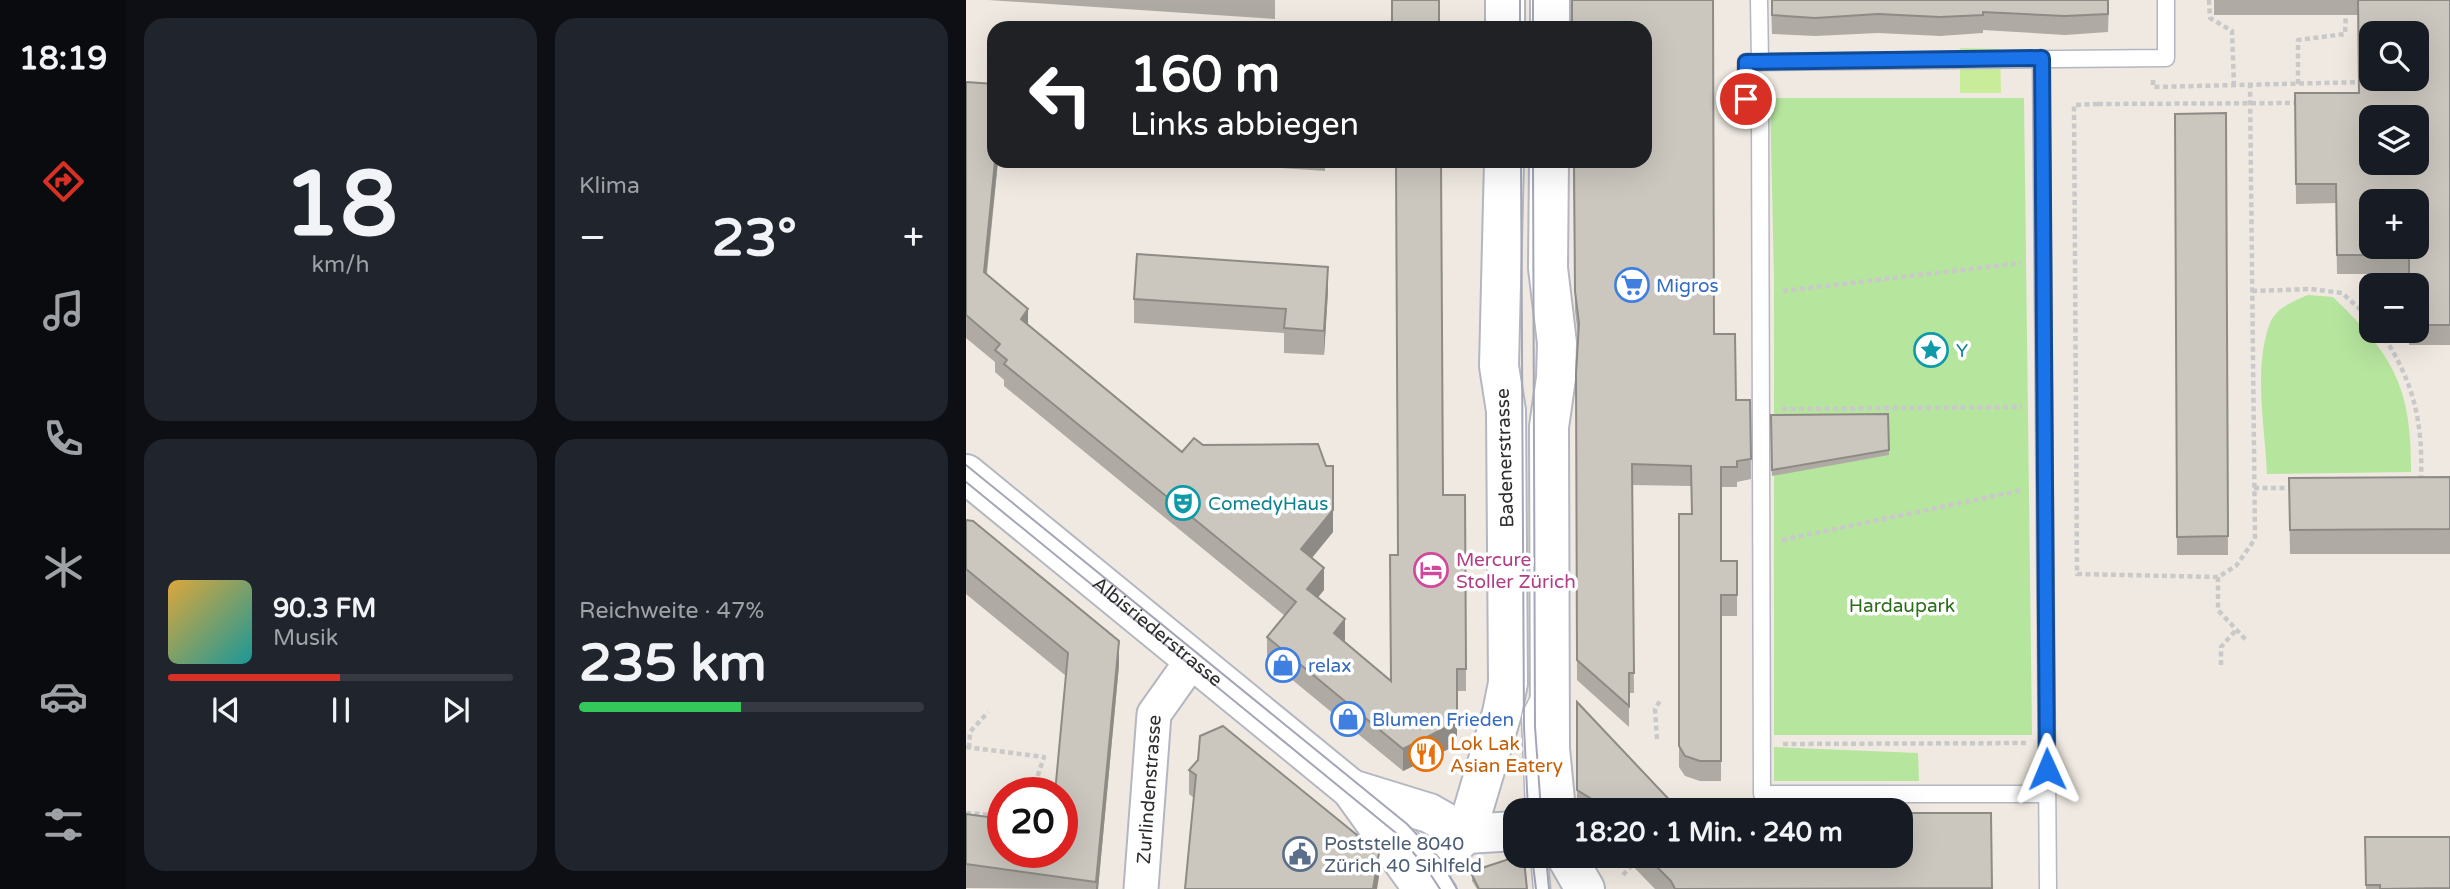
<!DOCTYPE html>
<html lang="de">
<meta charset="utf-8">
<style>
:root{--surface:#171b24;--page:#20242c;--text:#f1f3f6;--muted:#9ea1a6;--line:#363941;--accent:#d93025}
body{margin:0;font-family:"Varela Round",sans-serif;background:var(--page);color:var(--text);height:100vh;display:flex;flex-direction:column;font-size:26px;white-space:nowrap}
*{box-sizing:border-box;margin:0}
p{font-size:23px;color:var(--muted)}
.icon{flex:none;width:38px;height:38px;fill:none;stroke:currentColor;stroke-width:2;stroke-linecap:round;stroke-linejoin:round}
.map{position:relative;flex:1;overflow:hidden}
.drawer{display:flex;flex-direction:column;gap:18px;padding:18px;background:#0d0f14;width:840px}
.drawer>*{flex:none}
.guide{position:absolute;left:21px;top:21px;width:665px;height:147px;border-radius:21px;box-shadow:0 7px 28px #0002;background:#202124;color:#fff;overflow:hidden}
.fabs{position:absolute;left:1393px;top:21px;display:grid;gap:14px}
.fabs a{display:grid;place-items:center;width:70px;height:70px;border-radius:14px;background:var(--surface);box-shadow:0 7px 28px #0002;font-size:35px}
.speed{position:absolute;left:21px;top:777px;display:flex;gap:14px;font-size:35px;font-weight:700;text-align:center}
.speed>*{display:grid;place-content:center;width:91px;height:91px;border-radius:50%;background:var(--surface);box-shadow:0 7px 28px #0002;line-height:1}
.speed .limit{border:10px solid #d22;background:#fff;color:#111}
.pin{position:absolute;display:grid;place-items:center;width:60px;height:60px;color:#fff;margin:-30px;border:4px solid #fff;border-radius:50%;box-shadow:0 2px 7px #0007}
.me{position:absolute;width:77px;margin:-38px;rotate:359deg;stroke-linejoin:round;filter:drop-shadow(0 0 5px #0008)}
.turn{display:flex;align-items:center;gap:24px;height:147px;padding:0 28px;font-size:32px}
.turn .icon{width:91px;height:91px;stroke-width:2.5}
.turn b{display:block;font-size:49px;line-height:60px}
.big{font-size:52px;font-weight:700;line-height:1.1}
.drawer .card{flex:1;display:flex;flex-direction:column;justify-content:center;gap:10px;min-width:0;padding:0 24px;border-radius:21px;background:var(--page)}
.drawer .dial{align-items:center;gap:0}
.dial b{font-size:91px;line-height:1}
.song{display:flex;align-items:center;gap:21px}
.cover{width:84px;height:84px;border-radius:10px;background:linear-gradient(135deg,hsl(40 70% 55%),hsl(180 70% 35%))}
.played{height:7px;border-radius:4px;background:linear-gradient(90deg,var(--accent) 50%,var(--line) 50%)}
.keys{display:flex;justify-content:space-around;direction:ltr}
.heat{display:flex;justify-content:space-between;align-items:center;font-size:38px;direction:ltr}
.charge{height:10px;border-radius:5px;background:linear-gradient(90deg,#34c759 47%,var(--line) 0)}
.drawer .tiles{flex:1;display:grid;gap:18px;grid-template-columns:repeat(2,1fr)}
.trip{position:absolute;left:537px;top:798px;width:410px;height:70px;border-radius:21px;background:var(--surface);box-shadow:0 7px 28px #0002;font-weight:700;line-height:70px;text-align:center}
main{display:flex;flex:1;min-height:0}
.dock{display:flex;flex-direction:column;width:126px;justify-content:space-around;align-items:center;background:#090b0e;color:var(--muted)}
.dock .icon{width:49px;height:49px}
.dock .current{color:var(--accent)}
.dock b{font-size:32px;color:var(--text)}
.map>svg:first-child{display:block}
</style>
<main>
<nav class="dock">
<b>18:19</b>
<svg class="icon current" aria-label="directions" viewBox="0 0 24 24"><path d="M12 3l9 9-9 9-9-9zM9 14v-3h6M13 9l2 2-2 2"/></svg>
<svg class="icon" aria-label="music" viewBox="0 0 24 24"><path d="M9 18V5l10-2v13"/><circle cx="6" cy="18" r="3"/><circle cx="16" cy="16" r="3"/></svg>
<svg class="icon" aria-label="phone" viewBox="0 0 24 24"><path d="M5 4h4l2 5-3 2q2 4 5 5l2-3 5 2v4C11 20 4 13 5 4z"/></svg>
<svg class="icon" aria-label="climate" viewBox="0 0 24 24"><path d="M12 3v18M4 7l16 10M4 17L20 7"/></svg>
<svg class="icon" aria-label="car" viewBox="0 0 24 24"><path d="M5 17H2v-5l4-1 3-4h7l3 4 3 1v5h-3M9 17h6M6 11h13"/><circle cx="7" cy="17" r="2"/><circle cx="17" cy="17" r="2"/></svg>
<svg class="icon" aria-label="filters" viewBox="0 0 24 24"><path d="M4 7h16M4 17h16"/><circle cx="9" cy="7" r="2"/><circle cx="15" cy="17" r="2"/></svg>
</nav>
<section class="drawer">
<div class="tiles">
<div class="card dial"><b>18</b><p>km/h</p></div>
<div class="card"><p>Klima</p>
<div class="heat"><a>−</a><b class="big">23°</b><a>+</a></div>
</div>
<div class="card">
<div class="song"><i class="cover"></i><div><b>90.3 FM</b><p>Musik</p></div></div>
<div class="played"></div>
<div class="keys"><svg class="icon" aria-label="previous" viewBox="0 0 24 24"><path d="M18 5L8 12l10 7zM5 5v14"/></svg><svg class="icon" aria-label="pause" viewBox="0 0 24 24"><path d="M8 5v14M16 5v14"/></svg><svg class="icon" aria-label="next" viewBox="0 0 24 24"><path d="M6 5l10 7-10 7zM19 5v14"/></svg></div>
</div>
<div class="card"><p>Reichweite · 47%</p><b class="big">235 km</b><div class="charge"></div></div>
</div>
</section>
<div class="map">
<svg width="1484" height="889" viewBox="0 0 1484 889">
<rect width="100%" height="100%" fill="#efe9e1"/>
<!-- green -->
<g fill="#b6e59e">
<polygon points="804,98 1058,98 1066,735 808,735 808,278"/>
<path d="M1342,295l25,2c60,58 79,90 78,175l-144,2c-2,-48 -14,-106 3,-151 7,-16 24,-22 38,-28z"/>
<polygon points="808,747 952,753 953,781 808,781"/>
</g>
<!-- pitch -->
<polygon fill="#c9ec9a" points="994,48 1034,49 1035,93 994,93"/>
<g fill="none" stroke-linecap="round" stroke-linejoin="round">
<!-- lane casing -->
<g stroke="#b4b7c1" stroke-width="19">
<g id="lane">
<polyline points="793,0 794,62 780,62 780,99 794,99 796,794 1081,794"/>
<polyline points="1075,58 1082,889"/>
<polyline points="794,62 1200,58 1200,0"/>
<polyline points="568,810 564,716 574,696"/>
<polyline points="426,821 446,839 482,889"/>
<polyline points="573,856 576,889"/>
</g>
</g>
<!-- street casing -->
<g stroke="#b4b7c1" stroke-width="37">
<g id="street">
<path id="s1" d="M175,889l13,-175 39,-55"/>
</g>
</g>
<!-- secondary casing -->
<g stroke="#b4b7c1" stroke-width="42">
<g id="secondary">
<polyline points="539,0 539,28"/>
<polyline points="584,0 584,28"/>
<polyline points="583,161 582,268 591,343 590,378 583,427 584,749 590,810"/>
<path id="s2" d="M0,474l385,315 69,96"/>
<polyline points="385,789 463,813 500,834"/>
<polyline points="500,834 536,713 542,683 540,411 533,366 538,161"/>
<polyline points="600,856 619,889"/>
<polyline points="453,889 467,865 500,834 550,831"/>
</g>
</g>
<!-- path -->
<g stroke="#c9c9c9" stroke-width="4.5" stroke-dasharray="5 3.5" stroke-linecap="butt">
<polyline points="1243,0 1244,18 1266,31 1268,85"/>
<polyline points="1187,80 1187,87 1399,82"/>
<polyline points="1332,84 1332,40 1379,34 1380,10"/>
<polyline points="1132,104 1108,105 1111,574 1252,577 1270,566 1289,539 1284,85"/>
<polyline points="817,291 1055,263"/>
<polyline points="1286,291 1345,289 1376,293 1405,319"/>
<path d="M1414,331c34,50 43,90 41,150"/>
<polyline points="816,409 1056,407"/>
<polyline points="1288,488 1329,488"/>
<polyline points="816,540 1057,490"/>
<polyline points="1252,577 1252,610 1280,640"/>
<polyline points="1255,665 1255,647 1270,630"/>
<polyline points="691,739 689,709 695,699"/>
<polyline points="817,744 1060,743"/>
<polyline points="0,747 78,757 66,793"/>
<polyline points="3,748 4,732 22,712"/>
<polyline points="726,810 732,805"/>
<polyline points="0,813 37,816"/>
<polyline points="657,875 666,865"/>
</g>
<!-- lane -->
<use href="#lane" stroke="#fff" stroke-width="16"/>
<!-- street -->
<use href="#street" stroke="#fff" stroke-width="33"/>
<!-- secondary -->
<use href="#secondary" stroke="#fff" stroke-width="38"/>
<!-- tram -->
<g stroke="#a3a6b8" stroke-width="2">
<polyline points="554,0 554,28"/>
<polyline points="567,0 567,28"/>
<polyline points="555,161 558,727 562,810"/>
<polyline points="567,161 569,727 575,810"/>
<polyline points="0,465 441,824 473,858 491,889"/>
<polyline points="0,482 430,833 459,866 474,889"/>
<polyline points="566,856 570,889"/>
<polyline points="580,856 583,889"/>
</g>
<!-- path-bridge -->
<polyline stroke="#c9c9c9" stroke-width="4.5" stroke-dasharray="5 3.5" stroke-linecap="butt" points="1132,104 1334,103"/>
</g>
<!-- wall -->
<g fill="#afaba4">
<polygon points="22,0 309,0 309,19"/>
<polygon points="805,0 1143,0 1142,32 1099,35 1017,30 1017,33 974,36 912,33 849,36 806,34"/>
<polygon points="1248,0 1484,0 1484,345 1443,345 1443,331 1451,331 1451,285 1443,274 1371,274 1370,203 1330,204 1329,93 1393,93 1392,15 1248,15"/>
<polygon points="0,82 28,161 32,161 21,274 62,325 216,452 237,445 367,488 367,532 346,558 358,590 352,597 379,642 425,681 432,555 477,495 499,495 500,691 491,691 491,745 437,771 301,659 301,637 319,616 38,386 38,380 29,372 29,362 0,338"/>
<polygon points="1260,113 1262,555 1211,555 1209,114"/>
<polygon points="209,161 359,161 359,171"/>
<polygon points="607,161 748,334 770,400 784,400 785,479 771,482 771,487 755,487 755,561 771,561 771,616 755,616 755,781 734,781 719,776 713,767 713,514 725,514 725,486 666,485 668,693 663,693 663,727 611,680 610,374 612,336 609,311"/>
<polygon points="362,291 358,355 318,353 318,333 168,323 168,299"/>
<polygon points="922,414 923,455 806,476 805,415"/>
<polygon points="1484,477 1484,554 1324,554 1323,478"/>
<polygon points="0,520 153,665 132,889 0,888 0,814 96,852 100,676 0,594"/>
<polygon points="611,702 713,810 611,810"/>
<polygon points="223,770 413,877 228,798 223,794"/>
<polygon points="1025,813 1026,889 689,889 657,856 934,856"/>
<polygon points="1399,837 1484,837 1484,889 1400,889"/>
<polygon points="506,875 561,889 511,889 506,881"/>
</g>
<!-- shaded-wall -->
<g fill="#8e8b86">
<polygon points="29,161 32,161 18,295 18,272"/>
<polygon points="362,267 362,291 358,355 358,331"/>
<polygon points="62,309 62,331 55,319"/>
<polygon points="367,510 367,532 335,571 335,549"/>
<polygon points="358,568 358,590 341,611 341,589"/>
<polygon points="379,619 379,642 368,656 368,633"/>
<polygon points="153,641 153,665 132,889 130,889"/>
<polygon points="491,669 491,745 437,771 437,749"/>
<polygon points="413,853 413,877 411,889 407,889"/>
</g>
<!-- building -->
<g fill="#cbc7bf" stroke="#8e8b86" stroke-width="2" fill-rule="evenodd">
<rect x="426" y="0" width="47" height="28"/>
<polygon points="606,0 747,0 748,334 769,334 770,400 784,400 785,459 771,461 771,467 755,467 755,561 771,561 771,595 755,595 755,761 734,761 719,756 713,746 713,514 726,514 725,466 666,464 668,673 663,673 663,706 611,660 610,374 613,323 609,291 608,161 679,161 679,28 606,28"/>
<polygon points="806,0 1142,0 1142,14 1099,16 1017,12 1017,15 974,17 912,14 849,18 806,15"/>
<path d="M1392,0h92v325h-33v-40h-8v-30h-72l-1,-71h-40l-1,-91h64zM1405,33h46v46h-46zM1405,117h46v46h-46zM1405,201h46v46h-46z"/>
<polygon points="0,82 28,84 28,161 29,161 18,272 62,309 55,319 216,452 228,438 237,445 352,444 360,466 367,466 367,510 335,549 358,568 341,589 379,619 368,633 425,681 424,555 432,555 430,161 475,161 477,495 499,495 500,669 491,669 491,722 437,749 301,637 330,602 38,364 41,360 29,350 34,344 0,315"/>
<polygon points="1260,113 1262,536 1211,537 1209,114"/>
<polygon points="171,254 362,267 358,331 318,328 320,309 168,299"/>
<polygon points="922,414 923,450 806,470 805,415"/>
<polygon points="1484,477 1484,529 1324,530 1323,478"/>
<polygon points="0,520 7,521 153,641 130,882 0,864 0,814 37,819 37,852 96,852 96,793 89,793 102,653 0,569"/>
<polygon points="611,702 713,810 636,810 624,798 611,790"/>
<polygon points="257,726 413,853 407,889 219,889 230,775 223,770 232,760 234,736"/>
<polygon points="934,813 1025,813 1026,888 709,889 705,881 680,856 934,856"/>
<polygon points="1399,837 1484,837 1484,888 1414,889 1414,885 1400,885"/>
<polygon points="543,859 558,860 561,889 513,889 506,875 516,868"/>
</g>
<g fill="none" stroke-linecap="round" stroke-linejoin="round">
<!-- route casing -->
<g stroke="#114b97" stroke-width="18">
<polyline id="route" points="780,99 780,62 1076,58 1081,769"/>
</g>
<!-- route -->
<use href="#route" stroke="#1a73e8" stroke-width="12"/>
</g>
<!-- icons -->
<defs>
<g id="supermarket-ring" transform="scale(1.75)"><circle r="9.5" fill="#fff" stroke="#3f7fe0" stroke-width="1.5"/><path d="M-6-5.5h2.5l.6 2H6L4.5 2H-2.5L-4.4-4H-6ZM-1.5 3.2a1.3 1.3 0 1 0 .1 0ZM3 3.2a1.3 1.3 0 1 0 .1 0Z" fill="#3f7fe0"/></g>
<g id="sight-ring" transform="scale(1.75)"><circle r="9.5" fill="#fff" stroke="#0f9aa8" stroke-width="1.5"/><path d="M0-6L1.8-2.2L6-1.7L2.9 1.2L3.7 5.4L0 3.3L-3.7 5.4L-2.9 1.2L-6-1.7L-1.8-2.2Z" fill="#0f9aa8"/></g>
<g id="theatre-ring" transform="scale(1.75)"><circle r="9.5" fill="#fff" stroke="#0f9aa8" stroke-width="1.5"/><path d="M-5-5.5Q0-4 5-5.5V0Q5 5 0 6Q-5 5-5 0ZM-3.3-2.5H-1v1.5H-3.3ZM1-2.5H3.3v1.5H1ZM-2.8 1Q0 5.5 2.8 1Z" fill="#0f9aa8"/></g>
<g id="hotel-ring" transform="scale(1.75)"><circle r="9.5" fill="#fff" stroke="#d1479c" stroke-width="1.5"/><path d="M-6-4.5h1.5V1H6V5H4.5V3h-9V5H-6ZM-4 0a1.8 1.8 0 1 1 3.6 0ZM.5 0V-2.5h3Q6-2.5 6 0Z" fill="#d1479c"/></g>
<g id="shop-ring" transform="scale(1.75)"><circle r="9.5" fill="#fff" stroke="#3f7fe0" stroke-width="1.5"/><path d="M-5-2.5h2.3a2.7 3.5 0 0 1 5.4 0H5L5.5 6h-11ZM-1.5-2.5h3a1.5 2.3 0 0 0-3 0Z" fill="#3f7fe0"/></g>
<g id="restaurant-ring" transform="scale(1.75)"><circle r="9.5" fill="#fff" stroke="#e8710a" stroke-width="1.5"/><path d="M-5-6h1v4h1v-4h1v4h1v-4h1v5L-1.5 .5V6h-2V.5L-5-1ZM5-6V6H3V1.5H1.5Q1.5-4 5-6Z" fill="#e8710a"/></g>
<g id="civic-ring" transform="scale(1.75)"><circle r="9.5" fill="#fff" stroke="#5c6f8a" stroke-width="1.5"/><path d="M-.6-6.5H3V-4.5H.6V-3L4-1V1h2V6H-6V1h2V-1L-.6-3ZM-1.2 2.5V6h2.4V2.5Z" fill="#5c6f8a"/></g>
</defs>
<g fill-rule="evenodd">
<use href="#supermarket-ring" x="666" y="285"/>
<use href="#sight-ring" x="965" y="350"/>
<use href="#theatre-ring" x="217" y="503"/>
<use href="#hotel-ring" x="465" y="570"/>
<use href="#shop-ring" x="317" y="665"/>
<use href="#shop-ring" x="382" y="719"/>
<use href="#restaurant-ring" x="460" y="754"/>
<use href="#civic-ring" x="334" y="854"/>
</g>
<g text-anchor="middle" stroke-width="7" stroke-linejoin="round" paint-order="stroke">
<!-- shop labels -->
<g font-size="19" fill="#366cbe" stroke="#fff" text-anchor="start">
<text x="690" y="292">Migros</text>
<text x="342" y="672">relax</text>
<text x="406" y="726">Blumen Frieden</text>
</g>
<!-- culture labels -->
<g font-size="19" fill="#0d838f" stroke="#fff" text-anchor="start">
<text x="990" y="357">Y</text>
<text x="242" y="510">ComedyHaus</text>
</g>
<!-- street labels -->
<g font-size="19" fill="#2e2e2e" stroke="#fff">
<text transform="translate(538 458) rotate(-92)" y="7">Badenerstrasse</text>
<text dy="7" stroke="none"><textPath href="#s2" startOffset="248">Albisriederstrasse</textPath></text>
<text dy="7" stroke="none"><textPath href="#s1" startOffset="100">Zurlindenstrasse</textPath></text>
</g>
<!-- hotel labels -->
<g font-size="19" fill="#b23c85" stroke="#fff" text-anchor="start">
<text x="490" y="566">Mercure<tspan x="490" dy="22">Stoller Zürich</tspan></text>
</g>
<!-- park labels -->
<g font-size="19" fill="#2c6e1b" stroke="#fff">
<text x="936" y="612">Hardaupark</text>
</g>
<!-- food labels -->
<g font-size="19" fill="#c56008" stroke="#fff" text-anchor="start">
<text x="484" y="750">Lok Lak<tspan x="484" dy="22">Asian Eatery</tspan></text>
</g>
<!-- service labels -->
<g font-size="19" fill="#4e5e75" stroke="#fff" text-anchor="start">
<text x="358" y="850">Poststelle 8040<tspan x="358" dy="22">Zürich 40 Sihlfeld</tspan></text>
</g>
</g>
</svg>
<div class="fabs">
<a><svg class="icon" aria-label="search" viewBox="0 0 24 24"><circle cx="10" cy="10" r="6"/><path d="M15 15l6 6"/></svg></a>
<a><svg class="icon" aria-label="layers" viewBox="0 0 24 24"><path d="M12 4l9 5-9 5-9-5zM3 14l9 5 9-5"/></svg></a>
<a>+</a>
<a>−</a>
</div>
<div class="speed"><div class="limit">20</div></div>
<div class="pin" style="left:780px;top:99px;background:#d93025"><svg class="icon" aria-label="arrive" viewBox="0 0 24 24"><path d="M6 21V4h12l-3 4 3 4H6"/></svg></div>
<svg class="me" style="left:1081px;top:769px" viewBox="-20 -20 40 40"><path d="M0-17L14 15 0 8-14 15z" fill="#1a73e8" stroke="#fff" stroke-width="4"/></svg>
<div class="trip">18:20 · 1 Min. · 240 m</div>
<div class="guide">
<div class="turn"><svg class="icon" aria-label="left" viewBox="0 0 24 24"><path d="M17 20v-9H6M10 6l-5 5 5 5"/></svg><div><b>160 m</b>Links abbiegen</div></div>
</div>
</div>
</main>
